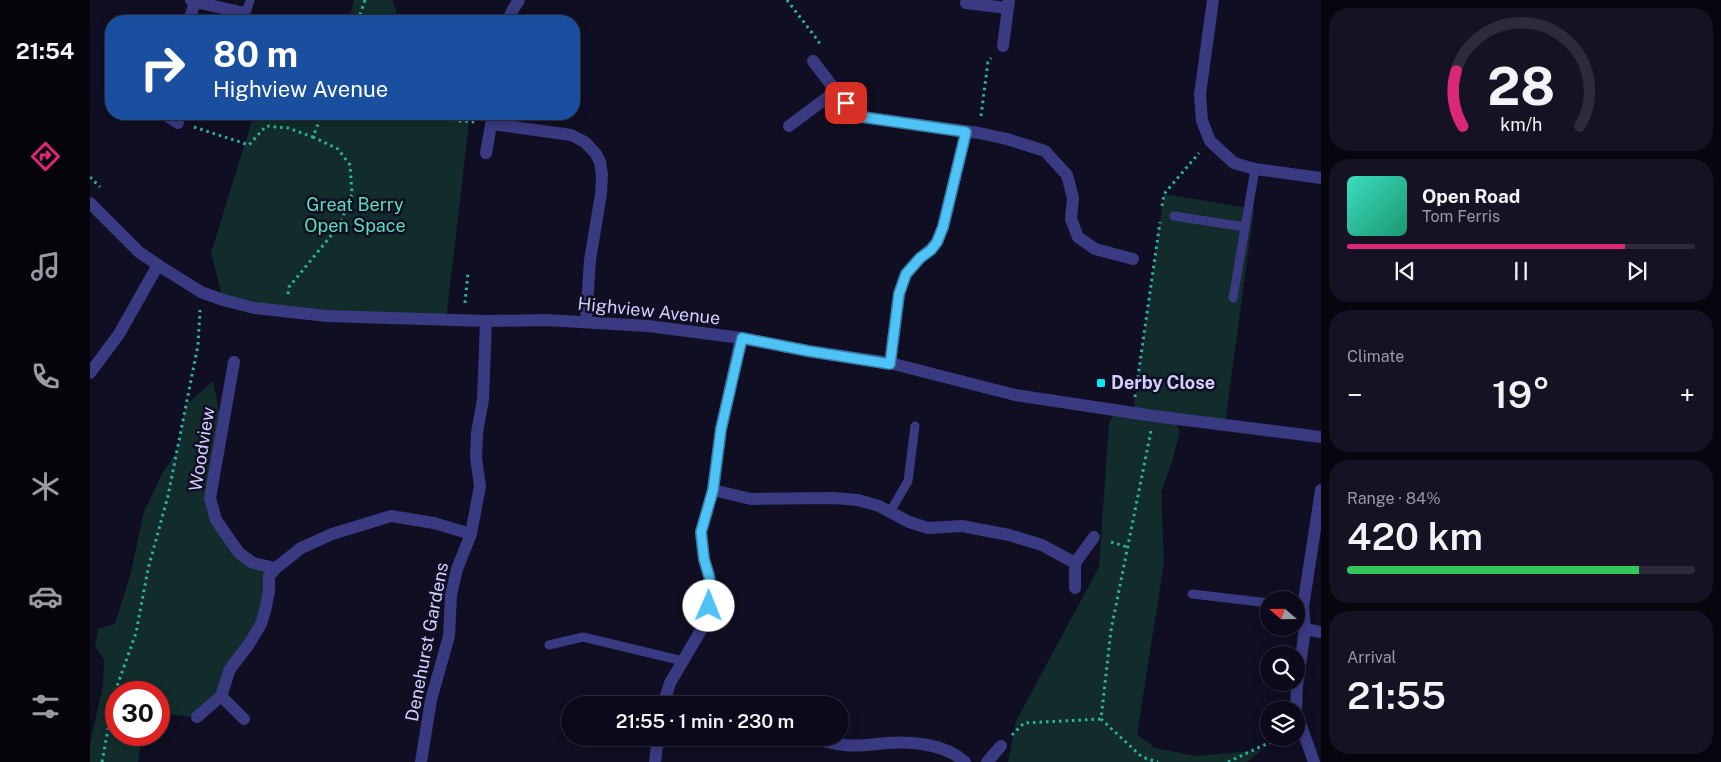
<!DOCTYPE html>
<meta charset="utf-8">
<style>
:root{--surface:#0c0a1a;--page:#151323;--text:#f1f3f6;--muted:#9a9aa2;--line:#2c2b39;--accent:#db2777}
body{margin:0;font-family:"Public Sans",sans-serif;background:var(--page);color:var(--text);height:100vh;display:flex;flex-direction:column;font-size:19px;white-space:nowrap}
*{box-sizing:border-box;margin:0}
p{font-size:16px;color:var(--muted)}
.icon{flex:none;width:28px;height:28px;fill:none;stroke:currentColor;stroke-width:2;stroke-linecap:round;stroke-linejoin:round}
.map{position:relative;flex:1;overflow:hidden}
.panel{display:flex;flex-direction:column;gap:8px;padding:8px;background:#07060e;width:400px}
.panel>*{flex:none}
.hud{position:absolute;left:15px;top:15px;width:475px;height:105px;border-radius:20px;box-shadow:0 2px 12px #0003,0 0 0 1px var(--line);background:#1a4fa0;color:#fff;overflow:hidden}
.needle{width:32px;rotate:290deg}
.tools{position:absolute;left:1170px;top:591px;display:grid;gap:10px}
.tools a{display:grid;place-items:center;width:45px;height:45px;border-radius:50%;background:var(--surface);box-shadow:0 2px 12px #0003,0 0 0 1px var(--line);font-size:25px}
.speed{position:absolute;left:15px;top:681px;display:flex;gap:10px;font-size:25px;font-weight:700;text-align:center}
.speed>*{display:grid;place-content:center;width:65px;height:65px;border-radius:50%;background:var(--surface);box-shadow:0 2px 12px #0003,0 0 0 1px var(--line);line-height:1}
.speed .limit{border:8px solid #d22;background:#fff;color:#111}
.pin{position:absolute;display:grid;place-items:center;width:42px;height:42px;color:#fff;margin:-21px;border-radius:10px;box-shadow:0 2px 8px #0006}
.me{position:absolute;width:55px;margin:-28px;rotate:1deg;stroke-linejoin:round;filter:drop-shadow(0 0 4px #0008)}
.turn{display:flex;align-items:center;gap:18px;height:105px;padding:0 25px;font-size:22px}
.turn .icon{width:65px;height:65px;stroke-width:2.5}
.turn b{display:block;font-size:35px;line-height:42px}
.big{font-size:38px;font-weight:600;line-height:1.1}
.panel .tile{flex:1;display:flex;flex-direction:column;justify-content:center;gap:8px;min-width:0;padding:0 18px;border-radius:20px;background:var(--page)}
.panel .dial{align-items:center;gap:0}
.dial svg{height:130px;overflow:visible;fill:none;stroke:var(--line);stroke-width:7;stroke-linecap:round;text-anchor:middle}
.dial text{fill:var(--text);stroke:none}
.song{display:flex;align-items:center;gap:15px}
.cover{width:60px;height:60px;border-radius:8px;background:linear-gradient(135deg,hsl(170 70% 55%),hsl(160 70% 35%))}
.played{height:5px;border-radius:2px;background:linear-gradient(90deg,var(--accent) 80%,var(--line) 80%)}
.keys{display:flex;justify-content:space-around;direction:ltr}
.heat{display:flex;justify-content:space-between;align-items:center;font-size:28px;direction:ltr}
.charge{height:8px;border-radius:4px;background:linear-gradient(90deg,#34c759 84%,var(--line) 0)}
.trip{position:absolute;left:471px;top:696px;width:288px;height:50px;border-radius:25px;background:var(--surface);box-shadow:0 2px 12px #0003,0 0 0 1px var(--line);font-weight:600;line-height:50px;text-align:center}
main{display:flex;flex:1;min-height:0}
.dock{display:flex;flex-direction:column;width:90px;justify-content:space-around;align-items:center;background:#05040a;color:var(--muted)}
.dock .icon{width:35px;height:35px}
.dock .selected{color:var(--accent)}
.dock b{font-size:22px;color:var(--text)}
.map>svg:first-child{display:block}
</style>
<main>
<nav class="dock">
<b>21:54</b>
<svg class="icon selected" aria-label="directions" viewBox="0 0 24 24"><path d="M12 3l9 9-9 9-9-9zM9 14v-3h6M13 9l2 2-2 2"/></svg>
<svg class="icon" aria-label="music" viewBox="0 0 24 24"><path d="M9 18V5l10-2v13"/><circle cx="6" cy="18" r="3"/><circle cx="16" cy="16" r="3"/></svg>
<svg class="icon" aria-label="phone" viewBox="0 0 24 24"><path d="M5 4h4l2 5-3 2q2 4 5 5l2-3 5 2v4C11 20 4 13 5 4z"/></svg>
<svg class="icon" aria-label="climate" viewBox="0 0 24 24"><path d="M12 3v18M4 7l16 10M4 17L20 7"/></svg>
<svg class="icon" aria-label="car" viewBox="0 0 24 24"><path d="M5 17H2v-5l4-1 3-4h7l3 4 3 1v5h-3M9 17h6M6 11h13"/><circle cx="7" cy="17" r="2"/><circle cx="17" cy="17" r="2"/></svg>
<svg class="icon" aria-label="filters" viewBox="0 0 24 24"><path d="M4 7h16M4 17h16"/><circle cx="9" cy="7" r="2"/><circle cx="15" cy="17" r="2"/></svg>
</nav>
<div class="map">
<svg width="1231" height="762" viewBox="0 0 1231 762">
<rect width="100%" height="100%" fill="#100e22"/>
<!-- green -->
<g fill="#112c2a">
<polygon points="264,0 302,0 310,21 259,21"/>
<polygon points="164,114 380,114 356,320 237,316 133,300 121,253"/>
<polygon points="1074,194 1164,209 1135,424 1083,418 1090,431 1082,462 1071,492 1074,563 1047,734 1065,748 1107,756 1172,750 1157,762 918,762 926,721 1009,567 1019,423 1026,410 1043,412"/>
<polygon points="123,381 132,427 120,498 149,553 186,568 175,611 137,677 107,717 69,714 69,692 26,692 26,735 53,735 48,762 0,762 0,743 13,686 14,659 5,647 8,629 25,624 41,572 54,512 73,472 87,451 96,405"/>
</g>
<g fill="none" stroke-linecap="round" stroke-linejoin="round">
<!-- path -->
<g stroke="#2fb2a4" stroke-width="3" stroke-dasharray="2.5 4" stroke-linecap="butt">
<polyline points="697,0 729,42 728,46"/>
<polyline points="268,21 275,0"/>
<polyline points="337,114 369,121 386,122"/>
<polyline points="891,116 898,62 901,58"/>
<polyline points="104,127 159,145 176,126 198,128 223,137 232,114"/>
<polyline points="0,177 10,187"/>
<polyline points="1072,206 1074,194 1109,153"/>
<polyline points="198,294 199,287 249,226 262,194 260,165 248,149 223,137"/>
<polyline points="375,303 378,272"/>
<polyline points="1045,397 1070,222"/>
<polyline points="1061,431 1021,630 1011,719 1052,757 1068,762"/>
<polyline points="1021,542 1037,547"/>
<polyline points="922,735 934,723 1011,719"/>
<polyline points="12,762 25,692 46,633 58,569 78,496 108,345 110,310"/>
<polyline points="1138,762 1189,738"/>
</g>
<!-- service -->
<g stroke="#393a81" stroke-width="9">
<polyline points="146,11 157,10 160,0"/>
<polyline points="1084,216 1155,227"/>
<polyline points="1143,298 1165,169"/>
<polyline points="800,512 818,481 825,426"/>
<polyline points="1102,594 1179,603"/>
<polyline points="459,645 493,637 593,661"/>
</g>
<!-- minor -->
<g stroke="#393a81" stroke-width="12">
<polyline points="101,0 105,2 146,11"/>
<polyline points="1123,0 1110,94 1112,121 1120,141 1144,163 1165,169 1231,178"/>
<polyline points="876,3 917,8"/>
<polyline points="99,21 105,2"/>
<polyline points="418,21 422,11 429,0"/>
<polyline points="913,46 919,0"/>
<polyline points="723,61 765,116 889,133 917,139 955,151 977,175 983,198 981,219 988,237 1005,249 1043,259"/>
<polyline points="77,114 77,116 88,123"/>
<polyline points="402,124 481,135 495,142 506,154 510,162 512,175 511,194 500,260 496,321"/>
<polyline points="699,126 746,91"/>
<polyline points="396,153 403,114"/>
<polyline points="0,203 49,252 68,265 111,292 133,300 164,308 237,316 396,321 456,320 558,326 651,338 718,351 800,363 925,395 1064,416 1231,437"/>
<polyline points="144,362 120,498 126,520 149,553 163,563 186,568 211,548 242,534 301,516 344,523 381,534"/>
<polyline points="800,363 809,294 816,274 830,258 841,249 847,242 853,227 876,132"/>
<polyline points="0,373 29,334 68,265"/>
<polyline points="623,490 661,499 743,498 768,500 789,506 819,522 838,528 872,526 919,535 952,545 985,563"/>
<polyline points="985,588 985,563 1004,537"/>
<polyline points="1215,629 1231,632"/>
<polyline points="575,698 594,705"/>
<polyline points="573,705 580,683 614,625 619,607 621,589 619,576 614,559 611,532 623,490 631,429 651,338"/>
<polyline points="1206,710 1207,686 1215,629 1213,607 1231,490"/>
<polyline points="1206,712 1224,762"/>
<polyline points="107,717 131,696"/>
<polyline points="154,719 131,696 140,669 159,644 171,624 175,611 179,591 179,576 186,568"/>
<path d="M724,738c10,3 19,6 30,7 15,2 29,-1 43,-2 25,-2 58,1 78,19"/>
<polyline points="331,762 341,700 359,636 361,595 367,569 381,534 390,486 386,457 387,433 393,399 396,321"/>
<polyline points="565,762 568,738"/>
<polyline points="897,762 911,746"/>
</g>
</g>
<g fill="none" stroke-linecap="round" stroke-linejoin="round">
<!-- route casing -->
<g stroke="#337fa1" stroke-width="12">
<polyline id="route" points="619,606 621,589 619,576 614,559 611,532 623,490 631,429 652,338 718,351 800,364 809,294 816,274 830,258 841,250 847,242 853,227 876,132 765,116 756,103"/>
</g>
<!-- route -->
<use href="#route" stroke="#4fc3f7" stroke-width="9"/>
</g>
<!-- markers -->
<rect fill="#03eaf7" stroke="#100e22" stroke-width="2" x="1006" y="378" width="10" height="10" rx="2.5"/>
<g text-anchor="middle" stroke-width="5" stroke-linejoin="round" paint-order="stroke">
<!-- park labels -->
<g font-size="18" fill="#5cdeb7" stroke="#100e22">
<text x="265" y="211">Great Berry<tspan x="265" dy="21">Open Space</tspan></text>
</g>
<!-- street labels -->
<g font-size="18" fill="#d2cfff" stroke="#100e22">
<text transform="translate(559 311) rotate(6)" y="6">Highview Avenue</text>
<text transform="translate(112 449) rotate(-81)" y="6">Woodview</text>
<text transform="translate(337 642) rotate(-79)" y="6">Denehurst Gardens</text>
</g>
<!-- poi labels -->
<g font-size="18" font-weight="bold" fill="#d2cfff" stroke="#100e22" text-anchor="start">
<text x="1021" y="389">Derby Close</text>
</g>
</g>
</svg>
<div class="tools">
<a><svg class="needle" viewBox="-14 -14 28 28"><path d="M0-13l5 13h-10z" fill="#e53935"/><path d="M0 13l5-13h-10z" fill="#9a9aa2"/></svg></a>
<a><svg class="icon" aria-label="search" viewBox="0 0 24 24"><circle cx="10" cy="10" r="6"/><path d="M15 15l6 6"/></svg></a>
<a><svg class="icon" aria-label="layers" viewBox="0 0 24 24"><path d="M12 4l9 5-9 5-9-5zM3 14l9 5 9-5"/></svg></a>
</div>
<div class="speed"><div class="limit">30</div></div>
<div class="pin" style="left:756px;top:103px;background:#d93025"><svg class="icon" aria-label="arrive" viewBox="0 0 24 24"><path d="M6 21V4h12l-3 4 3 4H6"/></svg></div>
<svg class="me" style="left:619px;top:606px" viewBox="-20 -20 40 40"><circle r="19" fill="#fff"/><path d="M0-13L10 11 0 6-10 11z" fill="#4fc3f7"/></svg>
<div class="trip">21:55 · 1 min · 230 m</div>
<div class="hud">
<div class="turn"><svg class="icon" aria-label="right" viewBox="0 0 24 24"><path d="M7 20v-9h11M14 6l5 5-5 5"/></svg><div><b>80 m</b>Highview Avenue</div></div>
</div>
</div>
<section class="panel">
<div class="tile dial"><svg viewBox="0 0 100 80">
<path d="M14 69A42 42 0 1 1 86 69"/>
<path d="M14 69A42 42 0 0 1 10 35" stroke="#db2777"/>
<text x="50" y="56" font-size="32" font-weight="700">28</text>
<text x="50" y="72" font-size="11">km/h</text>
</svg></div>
<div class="tile">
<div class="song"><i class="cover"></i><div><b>Open Road</b><p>Tom Ferris</p></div></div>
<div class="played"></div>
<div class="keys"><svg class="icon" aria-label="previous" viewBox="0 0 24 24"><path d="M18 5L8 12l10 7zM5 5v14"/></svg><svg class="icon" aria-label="pause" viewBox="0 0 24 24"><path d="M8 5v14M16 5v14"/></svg><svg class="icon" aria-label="next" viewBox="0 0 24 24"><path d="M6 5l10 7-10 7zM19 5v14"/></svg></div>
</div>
<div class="tile"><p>Climate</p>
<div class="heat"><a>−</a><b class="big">19°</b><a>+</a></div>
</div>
<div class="tile"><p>Range · 84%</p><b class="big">420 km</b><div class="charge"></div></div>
<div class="tile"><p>Arrival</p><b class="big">21:55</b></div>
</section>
</main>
